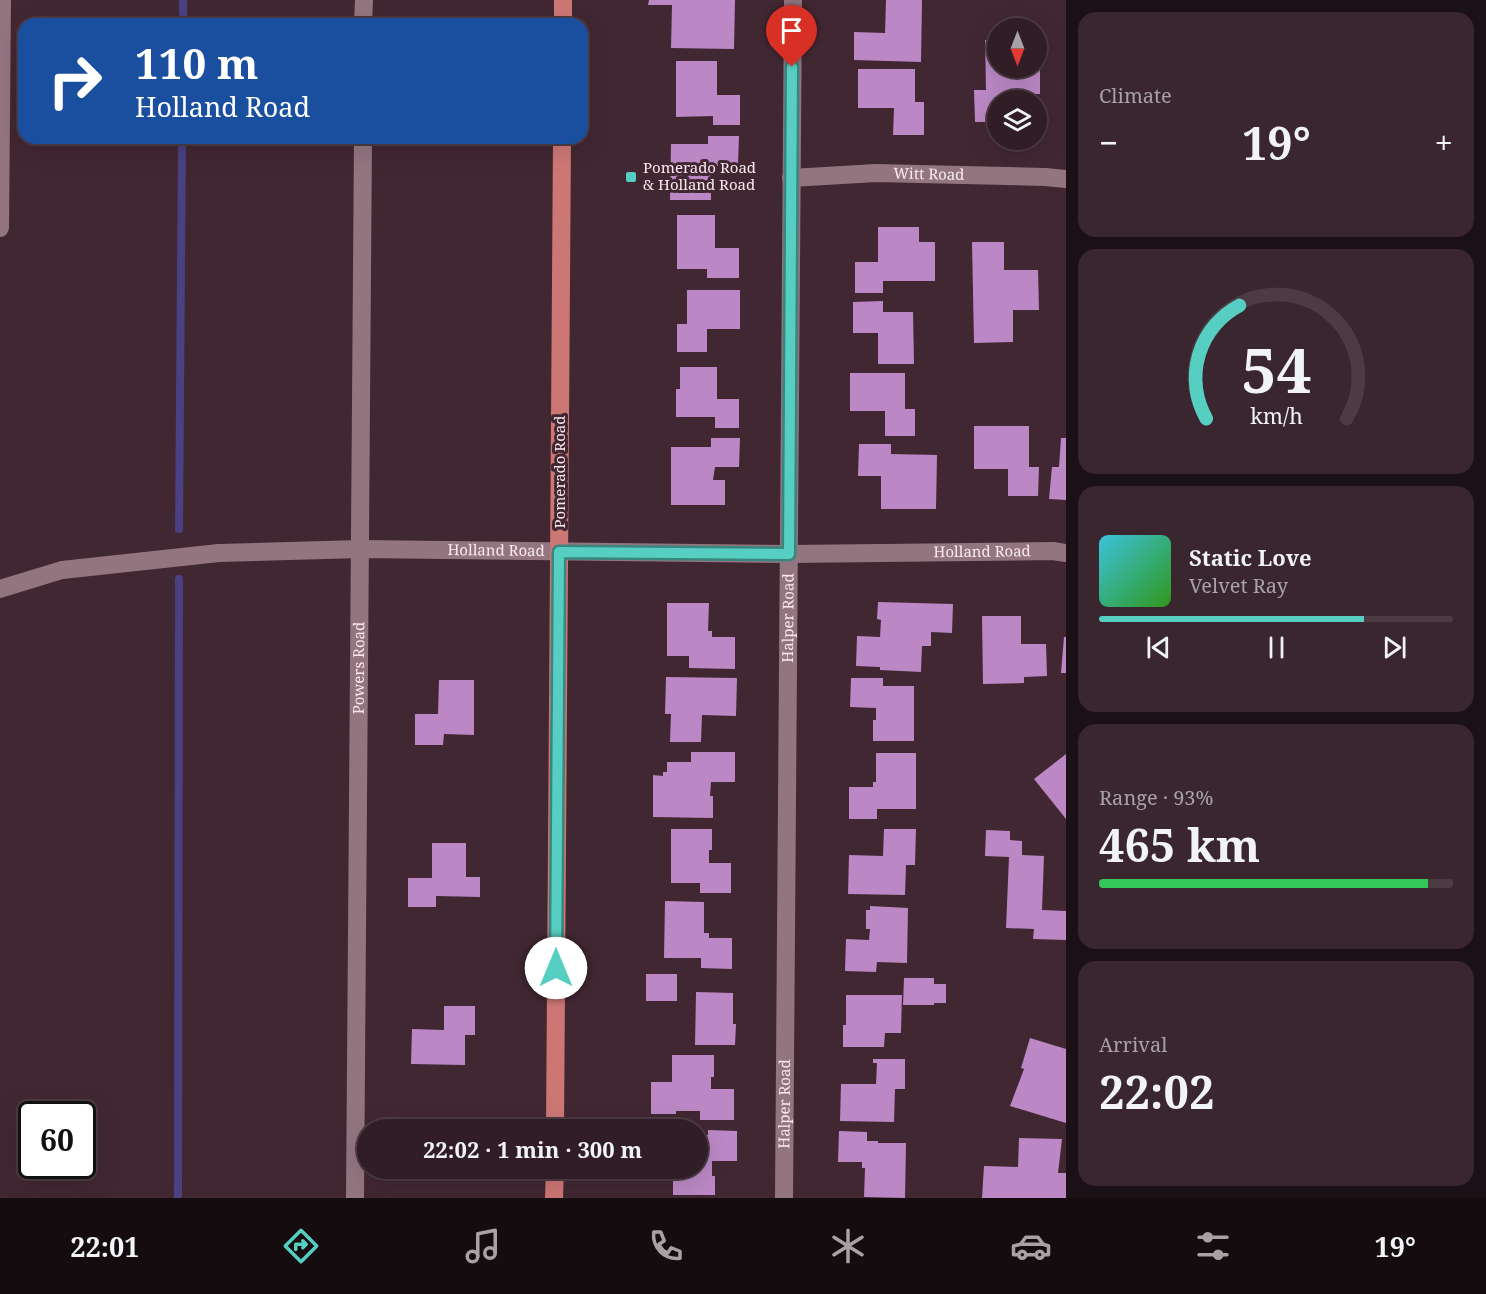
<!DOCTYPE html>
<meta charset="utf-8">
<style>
:root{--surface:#311d26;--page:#39262e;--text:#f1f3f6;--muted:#a8a2a7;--line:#4c3b43;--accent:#57cec2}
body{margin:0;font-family:"Noto Serif",serif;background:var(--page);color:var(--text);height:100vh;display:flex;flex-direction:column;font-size:22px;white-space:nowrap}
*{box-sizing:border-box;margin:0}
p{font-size:20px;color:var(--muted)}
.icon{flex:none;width:33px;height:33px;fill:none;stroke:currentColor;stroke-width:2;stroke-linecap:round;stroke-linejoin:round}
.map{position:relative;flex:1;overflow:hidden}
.details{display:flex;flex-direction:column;gap:12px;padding:12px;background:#1b1015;width:420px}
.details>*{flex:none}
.banner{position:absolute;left:18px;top:18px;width:570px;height:126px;border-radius:18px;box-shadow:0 6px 24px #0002,0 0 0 2px var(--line);background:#1a4fa0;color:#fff;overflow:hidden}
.needle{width:39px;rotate:180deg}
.buttons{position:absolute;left:987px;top:18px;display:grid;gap:12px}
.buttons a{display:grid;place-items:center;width:60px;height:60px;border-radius:50%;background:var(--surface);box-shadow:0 6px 24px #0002,0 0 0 2px var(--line);font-size:30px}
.speed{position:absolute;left:18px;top:1101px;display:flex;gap:12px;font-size:30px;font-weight:700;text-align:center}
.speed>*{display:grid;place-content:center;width:78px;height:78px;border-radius:50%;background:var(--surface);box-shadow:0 6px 24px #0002,0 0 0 2px var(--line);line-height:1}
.speed .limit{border:3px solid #111;border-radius:9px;background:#fff;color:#111}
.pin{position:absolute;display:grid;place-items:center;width:51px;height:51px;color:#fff;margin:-62px -26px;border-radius:50% 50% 50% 0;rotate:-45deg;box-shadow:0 0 6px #0007}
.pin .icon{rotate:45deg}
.me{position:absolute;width:66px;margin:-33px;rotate:0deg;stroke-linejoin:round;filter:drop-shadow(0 0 4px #0008)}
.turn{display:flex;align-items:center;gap:21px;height:126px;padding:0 18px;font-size:27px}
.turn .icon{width:78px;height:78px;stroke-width:2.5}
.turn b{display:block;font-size:42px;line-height:51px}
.big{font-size:45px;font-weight:700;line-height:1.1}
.details .widget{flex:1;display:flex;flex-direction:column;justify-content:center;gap:9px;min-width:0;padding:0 21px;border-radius:18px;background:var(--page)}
.details .dial{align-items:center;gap:0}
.dial svg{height:156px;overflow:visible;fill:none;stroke:var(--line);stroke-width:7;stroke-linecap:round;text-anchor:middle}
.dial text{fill:var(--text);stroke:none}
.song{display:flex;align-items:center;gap:18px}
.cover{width:72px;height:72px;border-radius:9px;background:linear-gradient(135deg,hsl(190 70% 55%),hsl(110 70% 35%))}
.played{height:6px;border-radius:3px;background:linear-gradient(90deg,var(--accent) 75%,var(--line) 75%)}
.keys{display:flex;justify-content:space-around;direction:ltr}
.heat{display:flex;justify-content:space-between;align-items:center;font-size:33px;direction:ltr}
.charge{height:9px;border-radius:4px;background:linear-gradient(90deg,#34c759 93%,var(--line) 0)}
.trip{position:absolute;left:357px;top:1119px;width:351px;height:60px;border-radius:30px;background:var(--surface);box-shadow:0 6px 24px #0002,0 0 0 2px var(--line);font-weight:700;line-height:60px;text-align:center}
.tabs{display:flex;height:96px;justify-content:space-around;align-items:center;background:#140c0f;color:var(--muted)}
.tabs .icon{width:42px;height:42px}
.tabs .selected{color:var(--accent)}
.tabs b{font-size:27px;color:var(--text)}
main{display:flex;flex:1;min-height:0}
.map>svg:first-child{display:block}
</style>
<main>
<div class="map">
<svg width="1066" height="1198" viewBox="0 0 1066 1198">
<rect width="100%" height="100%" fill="#412732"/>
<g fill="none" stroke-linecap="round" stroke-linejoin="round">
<!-- stream -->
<g stroke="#494181" stroke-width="8">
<polyline points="183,24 183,0"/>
<polyline points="179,529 182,138"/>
<polyline points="178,1198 179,579"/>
</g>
</g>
<!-- building -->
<g fill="#bb88c5">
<polygon points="649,0 735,0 734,49 671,48 672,5 648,5"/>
<polygon points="886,0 922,0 921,62 854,60 854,32 885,33"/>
<polygon points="985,40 998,40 998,68 1036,68 1036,53 1040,53 1040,94 1004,94 1004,100 998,100 998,122 975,122 974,90 986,90"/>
<polygon points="676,61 717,61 717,95 740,95 740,125 713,125 713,116 676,117"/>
<polygon points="858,69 915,69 915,102 924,102 924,135 893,135 894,108 858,108"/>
<polygon points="708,136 739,136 738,166 711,166 711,200 670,200 671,144 708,144"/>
<polygon points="677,215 715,215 715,248 739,248 739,278 707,278 707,269 677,269"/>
<polygon points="878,227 919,227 919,242 935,242 935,281 883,281 883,293 855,293 855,262 878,262"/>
<polygon points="972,242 1004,242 1004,270 1038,270 1039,310 1013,310 1013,342 974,343"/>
<polygon points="687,290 740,290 740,329 707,329 707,352 677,352 677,324 687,324"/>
<polygon points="883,301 883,312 913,312 914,364 878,364 878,333 853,333 853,302"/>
<polygon points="680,367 717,367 717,399 739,399 739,428 715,428 715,417 676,417 676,389 680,389"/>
<polygon points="850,373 905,373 905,409 915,409 915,436 885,436 885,411 850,411"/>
<polygon points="974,426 1029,426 1029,467 1039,467 1038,496 1008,496 1008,469 974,469"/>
<polygon points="711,438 740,438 739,467 715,467 713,480 725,480 725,505 671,505 671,447 711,447"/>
<polygon points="1061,438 1066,438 1066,500 1049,499 1052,467 1059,467"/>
<polygon points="859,444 891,444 891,454 937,455 936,509 881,509 881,476 858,476"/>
<polygon points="878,602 953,604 952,633 931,632 931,646 922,646 921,672 880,670 880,667 856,666 857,636 880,637 881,620 877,619"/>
<polygon points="667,603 709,603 708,631 712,631 712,637 735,637 735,669 689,668 689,656 667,656"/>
<polygon points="982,616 1021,616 1021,644 1046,644 1047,676 1024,677 1024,683 983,684"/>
<polygon points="1064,637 1066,637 1066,673 1061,673"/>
<polygon points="666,677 737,678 736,716 702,715 701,742 670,742 671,714 665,714"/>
<polygon points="851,678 883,678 883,686 914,686 914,741 873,741 873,720 876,720 876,708 850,707"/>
<polygon points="439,680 474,680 474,735 444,734 443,745 415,745 415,714 438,714"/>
<polygon points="691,752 735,752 735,782 711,782 710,796 713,796 713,818 653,817 653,775 663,776 663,772 667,772 667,762 691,762"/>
<polygon points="876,753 916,753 916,809 877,809 877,819 849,819 849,787 873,787 873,782 876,782"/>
<polygon points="1066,754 1066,819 1034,779"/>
<polygon points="671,829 712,829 712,850 709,850 709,863 731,863 731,893 700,893 700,883 671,883"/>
<polygon points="884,829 916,829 915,865 906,865 905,895 848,894 849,855 883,856"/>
<polygon points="986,830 1010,831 1010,840 1022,841 1022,855 1044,856 1042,910 1066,911 1066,940 1033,939 1034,929 1006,928 1009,857 985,856"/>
<polygon points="432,843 466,843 466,877 480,877 480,897 436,896 436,907 408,907 408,878 432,878"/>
<polygon points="665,901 704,902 704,933 709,933 709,938 732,938 732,969 701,968 701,958 664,958"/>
<polygon points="870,906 908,908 907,963 877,962 876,972 845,971 846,939 869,940 870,929 866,929 866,910 870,910"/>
<rect x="646" y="974" width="31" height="27"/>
<polygon points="904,978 934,978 934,984 946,984 946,1003 934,1003 934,1005 903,1005"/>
<polygon points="696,992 733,993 733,1024 736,1024 735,1045 695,1045"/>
<polygon points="846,995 902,995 901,1033 885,1033 884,1047 843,1047 843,1025 846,1025"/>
<polygon points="444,1006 475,1006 475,1035 465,1035 465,1065 411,1064 412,1029 444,1030"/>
<polygon points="1030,1038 1066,1049 1066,1123 1010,1106 1024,1069 1021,1068"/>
<polygon points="672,1055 714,1055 714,1077 711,1077 711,1089 734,1089 734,1120 700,1120 700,1111 676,1111 676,1114 651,1114 651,1082 672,1082"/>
<polygon points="873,1059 905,1059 905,1089 895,1089 894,1122 840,1121 841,1084 876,1084 877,1063 873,1063"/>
<polygon points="708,1130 737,1131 737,1161 712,1161 712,1176 715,1176 715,1195 673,1195 673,1168 698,1168 698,1141 701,1141 701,1135 708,1135"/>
<polygon points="839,1131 867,1132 867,1141 878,1141 878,1143 906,1143 905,1198 864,1197 865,1168 862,1168 862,1162 838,1162"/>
<polygon points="1019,1138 1062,1139 1058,1173 1066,1173 1066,1198 982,1198 984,1166 1018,1167"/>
</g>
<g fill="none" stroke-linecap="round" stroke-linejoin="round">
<!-- minor -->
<g stroke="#937580" stroke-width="18">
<polyline points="363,24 364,0"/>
<path id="s1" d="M791,178l85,-5 169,4 21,2"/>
<polyline points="0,228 2,0"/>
<path id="s2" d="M0,589l62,-19 157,-17 141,-4 429,5 264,-3 13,2"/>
<path id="s3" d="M355,1198l8,-1060"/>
<path id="s4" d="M784,1198l9,-1198"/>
</g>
<!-- primary -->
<g stroke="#cd7775" stroke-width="18">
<polyline points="563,24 563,0"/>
<polyline points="555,1130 562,138"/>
<polyline points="554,1198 555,1168"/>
</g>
</g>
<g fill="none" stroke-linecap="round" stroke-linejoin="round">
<!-- route casing -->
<g stroke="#39867e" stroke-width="15">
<polyline id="route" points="556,968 559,552 789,554 792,67"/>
</g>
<!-- route -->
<use href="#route" stroke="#57cec2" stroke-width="10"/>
</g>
<!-- markers -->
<rect fill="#57cec2" stroke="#412732" stroke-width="2" x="625" y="171" width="12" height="12" rx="3"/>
<g text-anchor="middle" stroke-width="6" stroke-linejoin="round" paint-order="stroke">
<!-- poi labels -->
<g font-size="15" fill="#fbe9ef" stroke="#412732" text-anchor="start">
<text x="643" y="173">Pomerado Road<tspan x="643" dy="17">&amp; Holland Road</tspan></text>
</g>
<!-- street labels -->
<g font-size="15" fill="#fbe9ef" stroke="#412732">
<text dy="5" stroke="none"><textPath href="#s1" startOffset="138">Witt Road</textPath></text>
<text transform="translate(560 472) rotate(-90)" y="5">Pomerado Road</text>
<text dy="5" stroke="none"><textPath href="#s2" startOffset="500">Holland Road</textPath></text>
<text dy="5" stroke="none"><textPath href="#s2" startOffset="986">Holland Road</textPath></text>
<text dy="5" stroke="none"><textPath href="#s4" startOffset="580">Halper Road</textPath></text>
<text dy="5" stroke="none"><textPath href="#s3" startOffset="530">Powers Road</textPath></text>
<text dy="5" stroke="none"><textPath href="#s4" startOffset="94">Halper Road</textPath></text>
</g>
</g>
</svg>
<div class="buttons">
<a><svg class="needle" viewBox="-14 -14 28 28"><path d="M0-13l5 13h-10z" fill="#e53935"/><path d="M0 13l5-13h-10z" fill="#a8a2a7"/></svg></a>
<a><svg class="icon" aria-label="layers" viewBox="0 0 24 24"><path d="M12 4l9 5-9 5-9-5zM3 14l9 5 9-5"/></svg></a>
</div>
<div class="speed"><div class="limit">60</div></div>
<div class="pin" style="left:792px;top:67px;background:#d93025"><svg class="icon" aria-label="arrive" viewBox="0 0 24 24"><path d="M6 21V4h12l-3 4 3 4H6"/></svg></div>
<svg class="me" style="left:556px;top:968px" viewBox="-20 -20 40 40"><circle r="19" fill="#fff"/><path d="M0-13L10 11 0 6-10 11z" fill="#57cec2"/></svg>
<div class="trip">22:02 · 1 min · 300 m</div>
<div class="banner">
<div class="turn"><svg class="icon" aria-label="right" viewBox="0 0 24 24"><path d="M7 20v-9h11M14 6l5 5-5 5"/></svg><div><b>110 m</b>Holland Road</div></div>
</div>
</div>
<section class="details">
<div class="widget"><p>Climate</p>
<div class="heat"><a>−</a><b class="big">19°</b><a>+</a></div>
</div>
<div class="widget dial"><svg viewBox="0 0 100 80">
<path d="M14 69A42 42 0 1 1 86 69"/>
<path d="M14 69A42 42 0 0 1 31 11" stroke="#57cec2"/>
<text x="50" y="56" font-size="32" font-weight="700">54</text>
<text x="50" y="72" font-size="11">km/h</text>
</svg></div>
<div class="widget">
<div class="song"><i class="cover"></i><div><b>Static Love</b><p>Velvet Ray</p></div></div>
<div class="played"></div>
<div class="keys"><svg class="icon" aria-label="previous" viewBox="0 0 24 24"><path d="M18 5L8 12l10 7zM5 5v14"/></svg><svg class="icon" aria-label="pause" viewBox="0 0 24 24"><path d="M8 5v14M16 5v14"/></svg><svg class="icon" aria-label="next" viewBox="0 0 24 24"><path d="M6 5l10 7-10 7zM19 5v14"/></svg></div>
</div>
<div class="widget"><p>Range · 93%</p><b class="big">465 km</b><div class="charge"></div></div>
<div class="widget"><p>Arrival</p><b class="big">22:02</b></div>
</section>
</main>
<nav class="tabs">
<b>22:01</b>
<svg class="icon selected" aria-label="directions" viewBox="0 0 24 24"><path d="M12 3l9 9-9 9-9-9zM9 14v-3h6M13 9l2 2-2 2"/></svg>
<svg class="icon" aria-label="music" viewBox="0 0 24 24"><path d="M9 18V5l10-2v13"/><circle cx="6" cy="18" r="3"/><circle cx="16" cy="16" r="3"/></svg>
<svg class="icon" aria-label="phone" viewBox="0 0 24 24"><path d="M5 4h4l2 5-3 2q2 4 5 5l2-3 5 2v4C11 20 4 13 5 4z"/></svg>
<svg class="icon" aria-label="climate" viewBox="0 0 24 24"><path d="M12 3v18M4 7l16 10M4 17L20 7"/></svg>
<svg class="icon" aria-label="car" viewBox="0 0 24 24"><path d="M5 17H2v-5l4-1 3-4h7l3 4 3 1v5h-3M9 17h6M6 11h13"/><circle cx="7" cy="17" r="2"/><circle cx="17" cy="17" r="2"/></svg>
<svg class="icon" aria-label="filters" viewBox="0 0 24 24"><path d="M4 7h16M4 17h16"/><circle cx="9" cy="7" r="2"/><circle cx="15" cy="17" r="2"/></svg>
<b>19°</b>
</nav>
